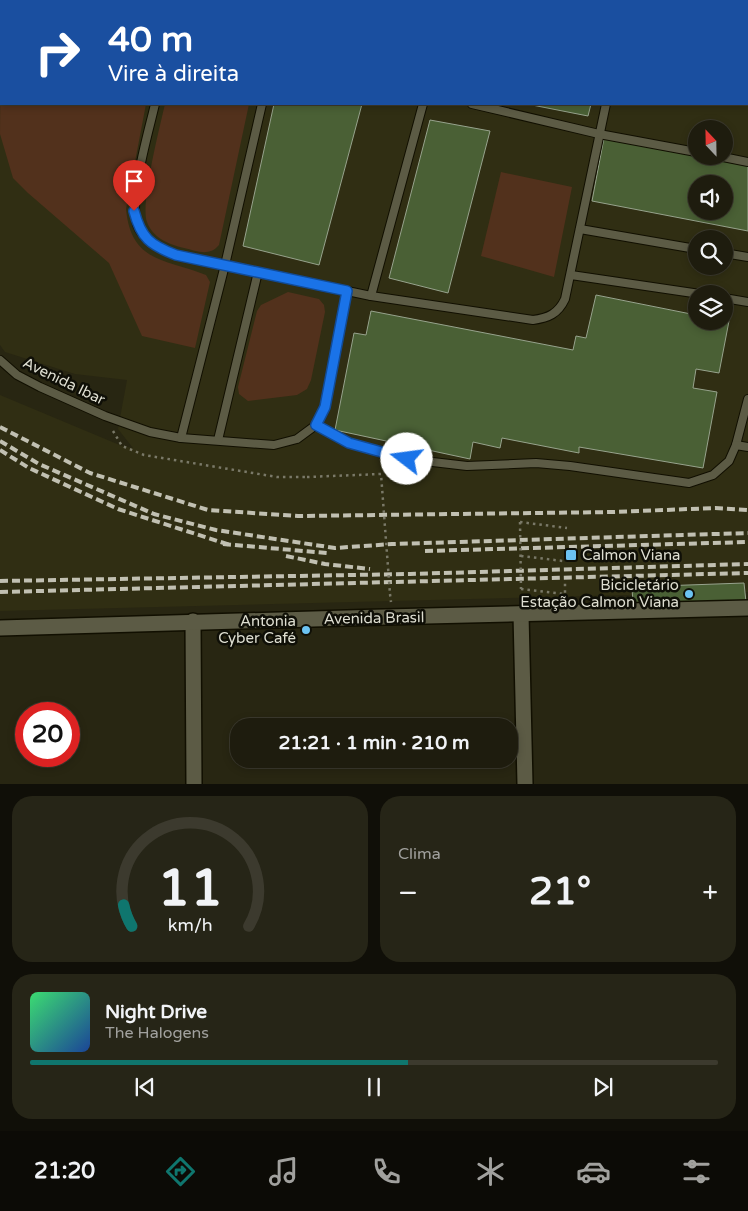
<!DOCTYPE html>
<html lang="pt">
<meta charset="utf-8">
<style>
:root{--surface:#1e1c0e;--page:#262517;--text:#f1f3f6;--muted:#a1a19e;--line:#3c3a2e;--accent:#0f766e}
body{margin:0;font-family:"Varela Round",sans-serif;background:var(--page);color:var(--text);height:100vh;display:flex;flex-direction:column;font-size:19px;white-space:nowrap}
*{box-sizing:border-box;margin:0}
p{font-size:16px;color:var(--muted)}
.icon{flex:none;width:28px;height:28px;fill:none;stroke:currentColor;stroke-width:2;stroke-linecap:round;stroke-linejoin:round}
.map{position:relative;height:784px;overflow:hidden}
.side{display:flex;flex-direction:column;gap:12px;padding:12px;background:#100f08;flex:1}
.side>*{flex:none}
.guide{position:absolute;left:0px;top:0px;width:749px;height:105px;box-shadow:0 2px 8px #0003,0 0 0 1px var(--line);background:#1a4fa0;color:#fff;overflow:hidden}
.needle{width:32px;rotate:338deg}
.controls{position:absolute;left:688px;top:120px;display:grid;gap:10px}
.controls a{display:grid;place-items:center;width:45px;height:45px;border-radius:50%;background:var(--surface);box-shadow:0 2px 8px #0003,0 0 0 1px var(--line);font-size:25px}
.speed{position:absolute;left:15px;top:702px;display:flex;gap:10px;font-size:25px;font-weight:700;text-align:center}
.speed>*{display:grid;place-content:center;width:65px;height:65px;border-radius:50%;background:var(--surface);box-shadow:0 2px 8px #0003,0 0 0 1px var(--line);line-height:1}
.speed .limit{border:8px solid #d22;background:#fff;color:#111}
.pin{position:absolute;display:grid;place-items:center;width:42px;height:42px;color:#fff;margin:-51px -21px;border-radius:50% 50% 50% 0;rotate:-45deg;box-shadow:0 0 5px #0007}
.pin .icon{rotate:45deg}
.me{position:absolute;width:55px;margin:-28px;rotate:285deg;stroke-linejoin:round;filter:drop-shadow(0 0 4px #0008)}
.turn{display:flex;align-items:center;gap:18px;height:105px;padding:0 25px;font-size:22px}
.turn .icon{width:65px;height:65px;stroke-width:2.5}
.turn b{display:block;font-size:35px;line-height:42px}
.big{font-size:38px;font-weight:700;line-height:1.1}
.side .widget{flex:1;display:flex;flex-direction:column;justify-content:center;gap:8px;min-width:0;padding:0 18px;border-radius:20px;background:var(--page)}
.side .dial{align-items:center;gap:0}
.dial svg{height:130px;overflow:visible;fill:none;stroke:var(--line);stroke-width:7;stroke-linecap:round;text-anchor:middle}
.dial text{fill:var(--text);stroke:none}
.song{display:flex;align-items:center;gap:15px}
.cover{width:60px;height:60px;border-radius:8px;background:linear-gradient(135deg,hsl(140 70% 55%),hsl(220 70% 35%))}
.played{height:5px;border-radius:2px;background:linear-gradient(90deg,var(--accent) 55%,var(--line) 55%)}
.keys{display:flex;justify-content:space-around;direction:ltr}
.heat{display:flex;justify-content:space-between;align-items:center;font-size:28px;direction:ltr}
.side .tiles{flex:1;display:grid;gap:12px;grid-template-columns:1fr 1fr}
.widget:last-child{grid-column:span 2}
.trip{position:absolute;left:230px;top:718px;width:288px;height:50px;border-radius:20px;background:var(--surface);box-shadow:0 2px 8px #0003,0 0 0 1px var(--line);font-weight:700;line-height:50px;text-align:center}
.tabs{display:flex;height:80px;justify-content:space-around;align-items:center;background:#0c0b06;color:var(--muted)}
.tabs .icon{width:35px;height:35px}
.tabs .selected{color:var(--accent)}
.tabs b{font-size:22px;color:var(--text)}
.map>svg:first-child{display:block}
</style>
<div class="map">
<svg width="748" height="784" viewBox="0 0 748 784">
<rect width="100%" height="100%" fill="#282612"/>
<!-- built -->
<path fill="#302e13" fill-rule="evenodd" d="M0,0h748v592l-748,19v-216l122,51 11,2 -15,-19 9,-49 -52,-6 -70,-22 -5,-7zM1,1h747v103h-747zM696,129h28v27h-28zM696,184h28v27h-28zM696,239h28v27h-28zM696,294h28v27h-28z"/>
<!-- green -->
<g fill="#52311c">
<path d="M1,1v103h145l-20,105c5,54 40,50 80,66l4,7 -15,66 -53,-12 -33,-73 -81,-70 -15,-15 -13,-44z"/>
<path d="M165,104h84l-30,141c-10,12 -22,6 -35,3 -16,-4 -31,-10 -37,-26 -7,-17 13,-96 18,-118z"/>
<polygon points="501,172 572,187 554,277 481,256"/>
<polygon points="288,292 319,299 324,305 325,312 311,380 307,389 297,395 248,401 239,394 238,387 257,311 261,305"/>
</g>
<!-- building -->
<g fill="#4a6035" stroke="#97a38d" fill-rule="evenodd">
<polygon points="188,0 613,0 188,1"/>
<polygon points="274,104 362,104 319,265 243,246"/>
<polygon points="527,104 591,104 588,116"/>
<polygon points="430,120 490,131 448,293 389,278"/>
<path d="M604,138l144,26v67l-156,-30zM696,184h28v27h-28z"/>
<polygon points="596,295 696,315 696,321 729,321 719,373 696,369 693,388 717,392 703,468 579,447 579,453 502,438 500,448 473,442 470,459 335,430 354,333 366,335 371,311 573,350 576,336 586,338"/>
<polygon points="744,583 746,602 633,605 632,587"/>
</g>
<g fill="none" stroke-linecap="round" stroke-linejoin="round">
<!-- service casing -->
<g stroke="#110f00" stroke-width="10">
<g id="service">
<polyline points="95,0 98,1"/>
<polyline points="628,1 629,0"/>
<path d="M155,104c-6,27 -29,102 -16,125 8,14 23,21 37,26l195,41 162,24c15,-2 25,-6 32,-21l41,-195"/>
<polyline points="472,104 599,134 696,152"/>
<polyline points="718,156 748,162"/>
<polyline points="580,229 696,249"/>
<polyline points="724,253 748,257"/>
<polyline points="571,275 700,294"/>
<polyline points="371,296 423,104"/>
<polyline points="724,298 748,302"/>
<polyline points="0,360 17,375 40,387 105,416 150,432 181,438 274,445 297,439 316,425 325,407 347,291"/>
<polyline points="316,425 349,443 407,459 467,466 536,463 570,466 689,483 713,475 729,461 736,445 748,399"/>
<polyline points="181,438 225,265 262,104"/>
<polyline points="218,440 258,272"/>
<polyline points="736,445 748,447"/>
</g>
</g>
<!-- minor casing -->
<g stroke="#110f00" stroke-width="18">
<g id="minor">
<polyline points="521,614 525,784"/>
<polyline points="193,621 194,784"/>
</g>
</g>
<!-- secondary casing -->
<g stroke="#110f00" stroke-width="18">
<path id="secondary" d="M0,628c249,-9 499,-13 748,-20"/>
</g>
<!-- path -->
<g stroke="#7a7968" stroke-width="2.5" stroke-dasharray="2.5 4" stroke-linecap="butt">
<polyline points="113,431 122,446 144,455 277,477 307,477"/>
<polyline points="520,522 567,528"/>
<polyline points="521,556 563,561"/>
<polyline points="521,589 565,594 565,583"/>
<polyline points="390,594 391,602"/>
</g>
<!-- service -->
<use href="#service" stroke="#5c5b45" stroke-width="8"/>
<!-- minor -->
<use href="#minor" stroke="#5c5b45" stroke-width="15"/>
<!-- secondary -->
<use href="#secondary" stroke="#5c5b45" stroke-width="15"/>
<!-- rail -->
<g stroke="#c1c0b2" stroke-width="4" stroke-dasharray="8 4" stroke-linecap="butt">
<polyline points="0,427 90,473 208,510 298,516 614,512 715,508 748,510"/>
<polyline points="0,441 39,464 154,514 216,530 335,548 392,544 748,533"/>
<polyline points="0,450 29,468 118,509 230,545"/>
<polyline points="223,544 327,553"/>
<polyline points="425,551 748,542"/>
<polyline points="286,556 325,564 370,569"/>
<polyline points="0,581 410,574 748,564"/>
<polyline points="0,592 748,573"/>
</g>
<!-- path-bridge -->
<g stroke="#7a7968" stroke-width="2.5" stroke-dasharray="2.5 4" stroke-linecap="butt">
<polyline points="307,477 381,474 390,594"/>
<polyline points="520,522 521,589"/>
</g>
</g>
<g fill="none" stroke-linecap="round" stroke-linejoin="round">
<!-- route casing -->
<g stroke="#114b97" stroke-width="12">
<path id="route" d="M134,211c7,27 16,34 42,44l171,36 -22,116 -9,18 33,18 58,16"/>
</g>
<!-- route -->
<use href="#route" stroke="#1a73e8" stroke-width="9"/>
</g>
<!-- markers -->
<g fill="#6cc3f2" stroke="#0f0f07" stroke-width="2">
<rect x="565" y="549" width="12" height="12" rx="2.5"/>
<circle cx="689" cy="594" r="5"/>
<circle cx="306" cy="630" r="5"/>
</g>
<g text-anchor="middle" stroke-width="5" stroke-linejoin="round" paint-order="stroke">
<!-- street labels -->
<g font-size="15" fill="#deded1" stroke="#0f0f07">
<text transform="translate(64 381) rotate(26)" y="5">Avenida Ibar</text>
<text transform="translate(374 618) rotate(-1)" y="5">Avenida Brasil</text>
</g>
<!-- poi labels -->
<g font-size="15" fill="#deded1" stroke="#0f0f07" text-anchor="end">
<text x="582" y="560" text-anchor="start">Calmon Viana</text>
<text x="679" y="590">Bicicletário<tspan x="679" dy="17">Estação Calmon Viana</tspan></text>
<text x="296" y="626">Antonia<tspan x="296" dy="17">Cyber Café</tspan></text>
</g>
</g>
</svg>
<div class="controls">
<a><svg class="needle" viewBox="-14 -14 28 28"><path d="M0-13l5 13h-10z" fill="#e53935"/><path d="M0 13l5-13h-10z" fill="#a1a19e"/></svg></a>
<a><svg class="icon" aria-label="sound" viewBox="0 0 24 24"><path d="M4 9h4l5-4v14l-5-4H4zM17 9q2 3 0 6"/></svg></a>
<a><svg class="icon" aria-label="search" viewBox="0 0 24 24"><circle cx="10" cy="10" r="6"/><path d="M15 15l6 6"/></svg></a>
<a><svg class="icon" aria-label="layers" viewBox="0 0 24 24"><path d="M12 4l9 5-9 5-9-5zM3 14l9 5 9-5"/></svg></a>
</div>
<div class="speed"><div class="limit">20</div></div>
<div class="pin" style="left:134px;top:211px;background:#d93025"><svg class="icon" aria-label="arrive" viewBox="0 0 24 24"><path d="M6 21V4h12l-3 4 3 4H6"/></svg></div>
<svg class="me" style="left:407px;top:459px" viewBox="-20 -20 40 40"><circle r="19" fill="#fff"/><path d="M0-13L10 11 0 6-10 11z" fill="#1a73e8"/></svg>
<div class="trip">21:21 · 1 min · 210 m</div>
<div class="guide">
<div class="turn"><svg class="icon" aria-label="right" viewBox="0 0 24 24"><path d="M7 20v-9h11M14 6l5 5-5 5"/></svg><div><b>40 m</b>Vire à direita</div></div>
</div>
</div>
<section class="side">
<div class="tiles">
<div class="widget dial"><svg viewBox="0 0 100 80">
<path d="M14 69A42 42 0 1 1 86 69"/>
<path d="M14 69A42 42 0 0 1 9 56" stroke="#0f766e"/>
<text x="50" y="56" font-size="32" font-weight="700">11</text>
<text x="50" y="72" font-size="11">km/h</text>
</svg></div>
<div class="widget"><p>Clima</p>
<div class="heat"><a>−</a><b class="big">21°</b><a>+</a></div>
</div>
<div class="widget">
<div class="song"><i class="cover"></i><div><b>Night Drive</b><p>The Halogens</p></div></div>
<div class="played"></div>
<div class="keys"><svg class="icon" aria-label="previous" viewBox="0 0 24 24"><path d="M18 5L8 12l10 7zM5 5v14"/></svg><svg class="icon" aria-label="pause" viewBox="0 0 24 24"><path d="M8 5v14M16 5v14"/></svg><svg class="icon" aria-label="next" viewBox="0 0 24 24"><path d="M6 5l10 7-10 7zM19 5v14"/></svg></div>
</div>
</div>
</section>
<nav class="tabs">
<b>21:20</b>
<svg class="icon selected" aria-label="directions" viewBox="0 0 24 24"><path d="M12 3l9 9-9 9-9-9zM9 14v-3h6M13 9l2 2-2 2"/></svg>
<svg class="icon" aria-label="music" viewBox="0 0 24 24"><path d="M9 18V5l10-2v13"/><circle cx="6" cy="18" r="3"/><circle cx="16" cy="16" r="3"/></svg>
<svg class="icon" aria-label="phone" viewBox="0 0 24 24"><path d="M5 4h4l2 5-3 2q2 4 5 5l2-3 5 2v4C11 20 4 13 5 4z"/></svg>
<svg class="icon" aria-label="climate" viewBox="0 0 24 24"><path d="M12 3v18M4 7l16 10M4 17L20 7"/></svg>
<svg class="icon" aria-label="car" viewBox="0 0 24 24"><path d="M5 17H2v-5l4-1 3-4h7l3 4 3 1v5h-3M9 17h6M6 11h13"/><circle cx="7" cy="17" r="2"/><circle cx="17" cy="17" r="2"/></svg>
<svg class="icon" aria-label="filters" viewBox="0 0 24 24"><path d="M4 7h16M4 17h16"/><circle cx="9" cy="7" r="2"/><circle cx="15" cy="17" r="2"/></svg>
</nav>
